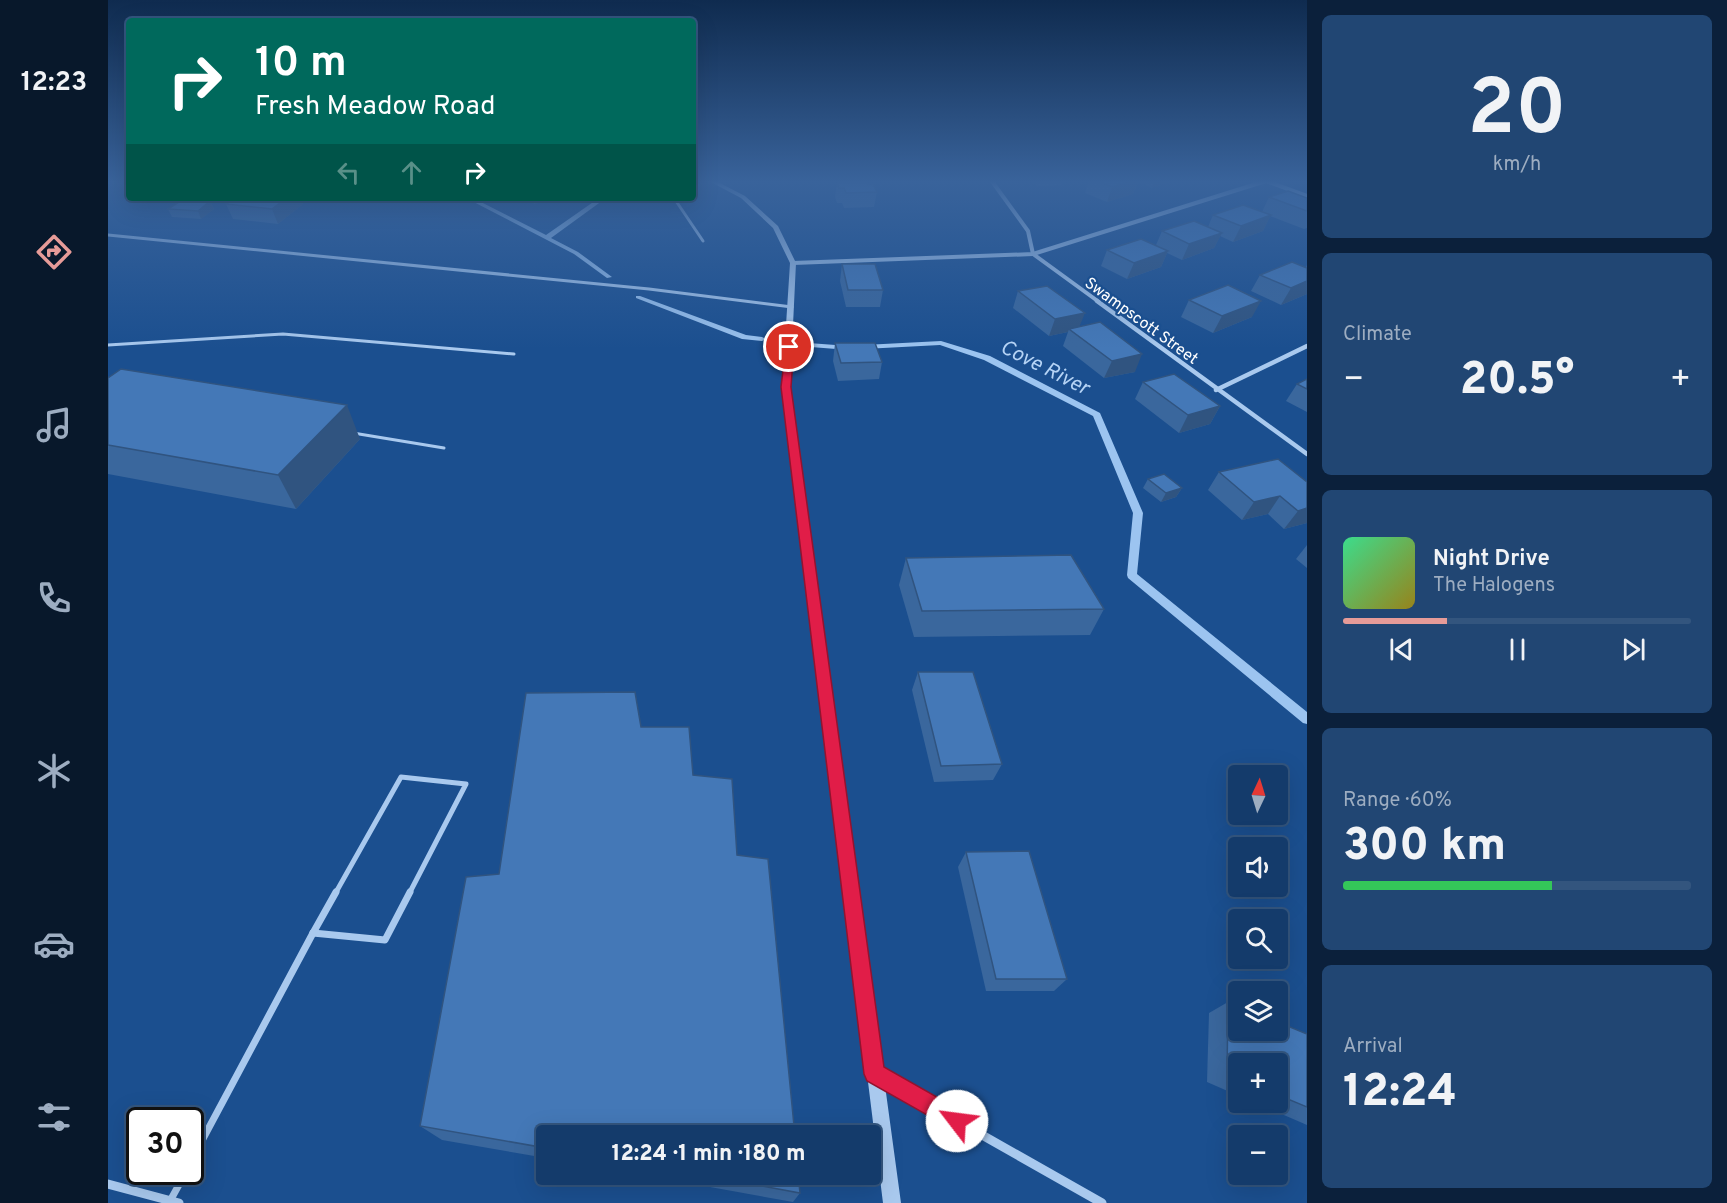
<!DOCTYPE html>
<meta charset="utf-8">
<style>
:root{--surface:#143b6b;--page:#214673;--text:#f1f3f6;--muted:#9dadc1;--line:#33557e;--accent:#e69b98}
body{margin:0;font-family:Overpass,sans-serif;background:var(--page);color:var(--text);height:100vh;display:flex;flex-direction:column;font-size:22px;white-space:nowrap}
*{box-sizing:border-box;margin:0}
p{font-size:20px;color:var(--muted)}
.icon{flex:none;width:33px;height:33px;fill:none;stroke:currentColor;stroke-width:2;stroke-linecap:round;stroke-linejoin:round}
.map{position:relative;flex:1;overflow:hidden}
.drawer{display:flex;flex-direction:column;gap:15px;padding:15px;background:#0b203b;width:420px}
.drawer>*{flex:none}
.guide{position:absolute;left:18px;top:18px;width:570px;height:183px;border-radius:6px;box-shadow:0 6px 24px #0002,0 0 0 2px var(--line);background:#00695c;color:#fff;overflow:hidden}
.needle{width:39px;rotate:4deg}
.controls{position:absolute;left:1120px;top:765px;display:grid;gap:12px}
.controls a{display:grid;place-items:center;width:60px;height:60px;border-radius:6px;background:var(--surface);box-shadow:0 6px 24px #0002,0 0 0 2px var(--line);font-size:30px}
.speed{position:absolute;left:18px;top:1107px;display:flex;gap:12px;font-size:30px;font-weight:700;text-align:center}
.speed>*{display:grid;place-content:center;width:78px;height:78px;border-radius:50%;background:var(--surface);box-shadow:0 6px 24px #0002,0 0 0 2px var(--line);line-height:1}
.speed .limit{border:3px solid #111;border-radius:9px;background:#fff;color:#111}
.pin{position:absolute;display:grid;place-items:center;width:51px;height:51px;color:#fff;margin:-26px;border:3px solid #fff;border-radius:50%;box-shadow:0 2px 6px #0007}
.me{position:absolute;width:66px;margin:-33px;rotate:300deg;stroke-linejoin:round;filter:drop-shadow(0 0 4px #0008)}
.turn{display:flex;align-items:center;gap:21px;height:126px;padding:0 30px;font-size:27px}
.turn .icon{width:78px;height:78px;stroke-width:2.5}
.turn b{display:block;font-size:42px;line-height:51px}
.lanes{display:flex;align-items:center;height:57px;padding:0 30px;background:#0003;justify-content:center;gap:30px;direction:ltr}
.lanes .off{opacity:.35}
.big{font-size:45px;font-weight:800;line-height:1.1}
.drawer .tile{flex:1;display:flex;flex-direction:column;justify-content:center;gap:9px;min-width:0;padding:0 21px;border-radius:9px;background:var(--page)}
.drawer .dial{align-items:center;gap:0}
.dial b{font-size:78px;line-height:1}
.song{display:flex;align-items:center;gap:18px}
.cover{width:72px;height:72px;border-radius:9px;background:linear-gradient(135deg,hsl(150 70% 55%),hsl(50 70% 35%))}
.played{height:6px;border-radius:3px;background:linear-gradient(90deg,var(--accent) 30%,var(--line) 30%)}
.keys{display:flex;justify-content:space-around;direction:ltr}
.heat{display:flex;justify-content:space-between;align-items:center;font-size:33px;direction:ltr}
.charge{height:9px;border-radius:4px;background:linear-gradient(90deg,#34c759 60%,var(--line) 0)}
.trip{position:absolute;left:428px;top:1125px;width:345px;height:60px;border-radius:6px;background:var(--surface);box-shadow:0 6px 24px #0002,0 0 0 2px var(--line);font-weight:800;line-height:60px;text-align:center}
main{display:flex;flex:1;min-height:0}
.menu{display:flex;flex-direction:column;width:108px;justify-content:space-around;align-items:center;background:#08182b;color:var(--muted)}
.menu .icon{width:42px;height:42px}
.menu .active{color:var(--accent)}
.menu b{font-size:27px;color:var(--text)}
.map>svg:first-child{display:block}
</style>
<main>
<nav class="menu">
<b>12:23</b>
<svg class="icon active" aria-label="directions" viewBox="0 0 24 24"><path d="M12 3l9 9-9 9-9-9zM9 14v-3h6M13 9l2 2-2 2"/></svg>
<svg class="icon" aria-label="music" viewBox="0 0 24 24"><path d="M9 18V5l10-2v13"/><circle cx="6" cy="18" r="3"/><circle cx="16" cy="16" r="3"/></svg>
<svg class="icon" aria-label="phone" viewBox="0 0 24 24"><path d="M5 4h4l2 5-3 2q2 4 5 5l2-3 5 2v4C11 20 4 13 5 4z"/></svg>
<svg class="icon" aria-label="climate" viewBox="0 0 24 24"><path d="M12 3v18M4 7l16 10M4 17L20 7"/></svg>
<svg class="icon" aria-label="car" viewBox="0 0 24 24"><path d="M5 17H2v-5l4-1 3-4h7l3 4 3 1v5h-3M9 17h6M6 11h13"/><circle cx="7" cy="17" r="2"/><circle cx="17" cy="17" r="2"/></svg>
<svg class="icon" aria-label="filters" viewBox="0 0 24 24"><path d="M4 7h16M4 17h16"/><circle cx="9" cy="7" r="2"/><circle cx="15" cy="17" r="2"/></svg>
</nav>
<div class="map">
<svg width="1199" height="1203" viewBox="0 0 1199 1203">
<rect width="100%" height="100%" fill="#1b4f8f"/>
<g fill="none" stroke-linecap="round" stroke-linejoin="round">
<!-- stream -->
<g fill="#9cc4f0" fill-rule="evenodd">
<polygon points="358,198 365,198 438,235 491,198 498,198 443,238 470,252 504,277 499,278 466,254"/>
<polygon points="528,296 532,296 638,335 654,337 658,339 654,341 634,339 528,298"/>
<polygon points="833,341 882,356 992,413 1035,513 1029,574 1199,712 1199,724 1195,723 1020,578 1019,575 1025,513 985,416 876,360 832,345 756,349 752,347 756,345"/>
<polygon points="687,342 741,346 745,348 741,350 690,346 686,344"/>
</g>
<!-- service-far2 -->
<g stroke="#a9c9ee" stroke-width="3">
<polyline points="566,198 595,241"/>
<polyline points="0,235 541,289 684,307"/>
<polyline points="0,345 175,334 406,354"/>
<polyline points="245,433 336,448"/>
</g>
<!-- service-far1 -->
<polyline stroke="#a9c9ee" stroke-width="5" points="227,894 293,777 358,784 301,894"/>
<!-- service -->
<g stroke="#a9c9ee" stroke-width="7">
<polyline points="205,933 277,940 302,892"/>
<polyline points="205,933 228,892"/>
<polyline points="82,1163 205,933"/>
<polyline points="62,1201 78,1172"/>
</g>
<!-- minor-far2 -->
<g stroke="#a9c9ee" stroke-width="4">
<polyline points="883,180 920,231 925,254 991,302"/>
<polyline points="1158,181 1199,196"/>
<polyline points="685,263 925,254 1161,180"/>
</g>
<!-- minor-far1 -->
<g stroke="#a9c9ee" stroke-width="4.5">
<polyline points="989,301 1199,454"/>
<polyline points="1108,390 1199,346"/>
</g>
<!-- minor -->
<g stroke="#a9c9ee" stroke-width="9">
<polyline points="770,1076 994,1203"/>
<polyline points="0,1184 71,1203"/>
</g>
<!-- tertiary -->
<polygon fill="#a9c9ee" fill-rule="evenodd" points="599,180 606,180 637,196 670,226 688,263 682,387 793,1203 775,1203 674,387 682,263 665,228 633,198"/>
</g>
<!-- wall -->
<g fill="#3a679d">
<polygon points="925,180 955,180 954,185 929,186"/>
<polygon points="981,180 1062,180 1061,182 1044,188 1030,182 1025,194 999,202 977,193"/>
<polygon points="729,182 769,192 766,207 736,208 734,203 729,203 727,197"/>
<polygon points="1161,197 1199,198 1199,228 1196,229 1162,216 1155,231 1125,242 1112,236 1106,248 1074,260 1059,253 1053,267 1019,279 993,266 999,250 1048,245 1054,231 1100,227 1105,215 1154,212"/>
<polygon points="88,198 97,198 99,201 102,201 106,209 93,219 64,217 60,209 85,200"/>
<polygon points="128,198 193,198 195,204 170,224 125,219 118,204"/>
<polygon points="416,198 444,198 427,204"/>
<polygon points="734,264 775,290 772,307 738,307 732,281"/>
<polygon points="1199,265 1199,294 1173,305 1143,291 1152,275 1198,267"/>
<polygon points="910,291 971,327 1027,372 996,378 955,346 960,332 941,336 905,308"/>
<polygon points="1081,300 1144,317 1105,333 1073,317"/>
<polygon points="727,343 774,362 771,379 730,381 725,361"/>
<polygon points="0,378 252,439 188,509 0,474"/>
<polygon points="1199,379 1199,412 1178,401 1189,384"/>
<polygon points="1035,382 1112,406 1102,424 1071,433 1027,399"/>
<polygon points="1170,459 1199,523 1176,529 1160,514 1134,520 1100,490 1111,472"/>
<polygon points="1040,479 1074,488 1068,497 1053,502 1035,488"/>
<polygon points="1199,545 1199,568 1188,559"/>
<polygon points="798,558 996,609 982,635 806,637 791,585"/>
<polygon points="810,672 894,764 885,780 826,782 804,690"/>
<polygon points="858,852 959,979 946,991 878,991 850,867"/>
<polygon points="1120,1002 1199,1034 1199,1125 1146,1102 1170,1102 1170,1064 1131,1064 1131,1096 1099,1082 1101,1013"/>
<polygon points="312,1126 438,1136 438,1158 334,1140"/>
<polygon points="530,1174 690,1174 692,1193 685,1202"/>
</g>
<!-- shaded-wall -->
<g fill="#305480">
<polygon points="1027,180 1030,180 1025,194 999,202 1004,187"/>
<polygon points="1047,180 1062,180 1061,182 1044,188"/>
<polygon points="96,198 100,204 102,201 106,209 93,219 90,211 92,201"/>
<polygon points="178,198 193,198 195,204 170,224 164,209"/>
<polygon points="426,198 444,198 427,204"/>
<polygon points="1163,215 1155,231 1125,242 1133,226"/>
<polygon points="1114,233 1106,248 1074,260 1081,244"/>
<polygon points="1060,251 1053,267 1019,279 1026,263"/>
<polygon points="1199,281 1199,294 1173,305 1183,288"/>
<polygon points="1153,301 1144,317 1105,333 1114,316"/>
<polygon points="977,313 970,330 961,329 960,332 941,336 947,319"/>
<polygon points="1034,354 1027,372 996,378 1004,361"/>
<polygon points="239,405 252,439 188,509 170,475"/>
<polygon points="1112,406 1102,424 1071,433 1080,415"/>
<polygon points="1074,488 1068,497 1053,502 1058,493"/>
<polygon points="1172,496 1160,514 1134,520 1146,502"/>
<polygon points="1199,508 1199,523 1176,529 1190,511"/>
</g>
<!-- building -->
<g fill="#4478b7" stroke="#305480" stroke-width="1.5">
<polygon points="988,180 1027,180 1004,187"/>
<polygon points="729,182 758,182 759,184 765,184 769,192 738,193 736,188 731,188"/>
<polygon points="1180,191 1199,198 1199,211 1161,197"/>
<polygon points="88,198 96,198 92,201 102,201 90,211 60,209 74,200 85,200"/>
<polygon points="128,198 178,198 164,209 118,204"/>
<polygon points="1135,205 1163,215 1133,226 1105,215"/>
<polygon points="1086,221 1114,233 1081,244 1054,231"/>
<polygon points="1033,239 1060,251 1026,263 999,250"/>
<polygon points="1184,262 1199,268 1199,281 1183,288 1152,275"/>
<polygon points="734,264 767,264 775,290 740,290"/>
<polygon points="1120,285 1153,301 1114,316 1081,300"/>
<polygon points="939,286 977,313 947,319 910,291"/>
<polygon points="992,322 1034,354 1004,361 961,329"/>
<polygon points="727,343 767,343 774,362 733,363"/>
<polygon points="13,369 239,405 170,475 0,445 0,378"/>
<polygon points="1066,374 1112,406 1080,415 1035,382"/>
<polygon points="1199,379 1199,389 1189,384"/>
<polygon points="1170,459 1199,482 1199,508 1190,511 1172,496 1146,502 1111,472"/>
<polygon points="1056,474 1074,488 1058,493 1040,479"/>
<polygon points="963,555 996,609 814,611 798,558"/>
<polygon points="810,672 865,672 894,764 833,766"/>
<polygon points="527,692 533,727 581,727 585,775 624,779 629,855 660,859 687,1136 438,1136 438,1148 312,1126 358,877 391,874 418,693"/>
<polygon points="921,851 959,979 888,979 858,852"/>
<polygon points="1120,1002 1131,1006 1131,1030 1170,1030 1170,1022 1199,1034 1199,1107 1170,1095 1170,1064 1131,1064 1131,1078 1119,1073"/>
<polygon points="589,1174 690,1174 692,1193"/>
</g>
<!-- sky -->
<linearGradient id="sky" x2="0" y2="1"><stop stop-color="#0f2b4f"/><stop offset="0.52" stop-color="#39639b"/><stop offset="1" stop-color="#39639b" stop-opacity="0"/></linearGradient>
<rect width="1199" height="349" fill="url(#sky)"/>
<!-- route -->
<polygon fill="#e11d48" stroke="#92132f" stroke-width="1.5" points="678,345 686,347 683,387 776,1067 857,1113 860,1121 857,1128 849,1132 759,1081 756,1074 673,387"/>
<g text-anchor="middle" stroke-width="4.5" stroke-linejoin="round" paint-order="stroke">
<!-- far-street labels -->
<g font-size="16" fill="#fff" stroke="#1b4f8f">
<text transform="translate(1034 320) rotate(36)" y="6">Swampscott Street</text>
</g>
<!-- water labels -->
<g font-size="21" font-style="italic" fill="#b5d3f5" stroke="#1b4f8f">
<text transform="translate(937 367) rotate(27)" y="7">Cove River</text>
</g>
</g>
</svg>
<div class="controls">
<a><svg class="needle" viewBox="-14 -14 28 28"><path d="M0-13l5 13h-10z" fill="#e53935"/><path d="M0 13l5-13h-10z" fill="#9dadc1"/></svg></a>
<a><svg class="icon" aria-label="sound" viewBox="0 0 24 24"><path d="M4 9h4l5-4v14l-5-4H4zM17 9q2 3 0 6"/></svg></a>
<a><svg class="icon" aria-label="search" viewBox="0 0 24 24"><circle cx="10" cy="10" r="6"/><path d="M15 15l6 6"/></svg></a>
<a><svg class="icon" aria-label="layers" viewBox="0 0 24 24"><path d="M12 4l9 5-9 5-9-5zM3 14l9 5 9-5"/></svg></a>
<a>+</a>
<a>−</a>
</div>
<div class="speed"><div class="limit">30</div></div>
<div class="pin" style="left:681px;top:347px;background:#d93025"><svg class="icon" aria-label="arrive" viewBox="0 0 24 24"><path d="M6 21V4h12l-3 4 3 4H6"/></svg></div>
<svg class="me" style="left:849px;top:1121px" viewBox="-20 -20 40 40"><circle r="19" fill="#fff"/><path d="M0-13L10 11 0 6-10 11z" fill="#e11d48"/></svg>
<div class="trip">12:24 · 1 min · 180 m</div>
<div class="guide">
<div class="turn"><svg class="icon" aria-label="right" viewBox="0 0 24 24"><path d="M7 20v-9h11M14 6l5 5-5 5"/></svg><div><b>10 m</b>Fresh Meadow Road</div></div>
<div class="lanes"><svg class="icon off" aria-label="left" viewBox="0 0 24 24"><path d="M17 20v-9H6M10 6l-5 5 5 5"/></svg><svg class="icon off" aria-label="ahead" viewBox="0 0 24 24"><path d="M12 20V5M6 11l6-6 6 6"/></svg><svg class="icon" aria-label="right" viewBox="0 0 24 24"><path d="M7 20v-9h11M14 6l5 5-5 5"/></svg></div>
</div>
</div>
<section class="drawer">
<div class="tile dial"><b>20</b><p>km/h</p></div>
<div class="tile"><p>Climate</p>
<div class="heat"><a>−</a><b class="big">20.5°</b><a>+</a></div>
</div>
<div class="tile">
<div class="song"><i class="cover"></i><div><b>Night Drive</b><p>The Halogens</p></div></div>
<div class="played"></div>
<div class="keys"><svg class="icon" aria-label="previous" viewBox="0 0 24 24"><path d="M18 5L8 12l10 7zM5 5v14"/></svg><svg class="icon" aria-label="pause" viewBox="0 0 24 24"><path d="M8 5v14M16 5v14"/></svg><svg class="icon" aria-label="next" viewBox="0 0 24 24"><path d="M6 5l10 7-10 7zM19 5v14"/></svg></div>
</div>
<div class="tile"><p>Range · 60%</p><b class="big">300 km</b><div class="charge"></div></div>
<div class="tile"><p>Arrival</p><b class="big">12:24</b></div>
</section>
</main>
